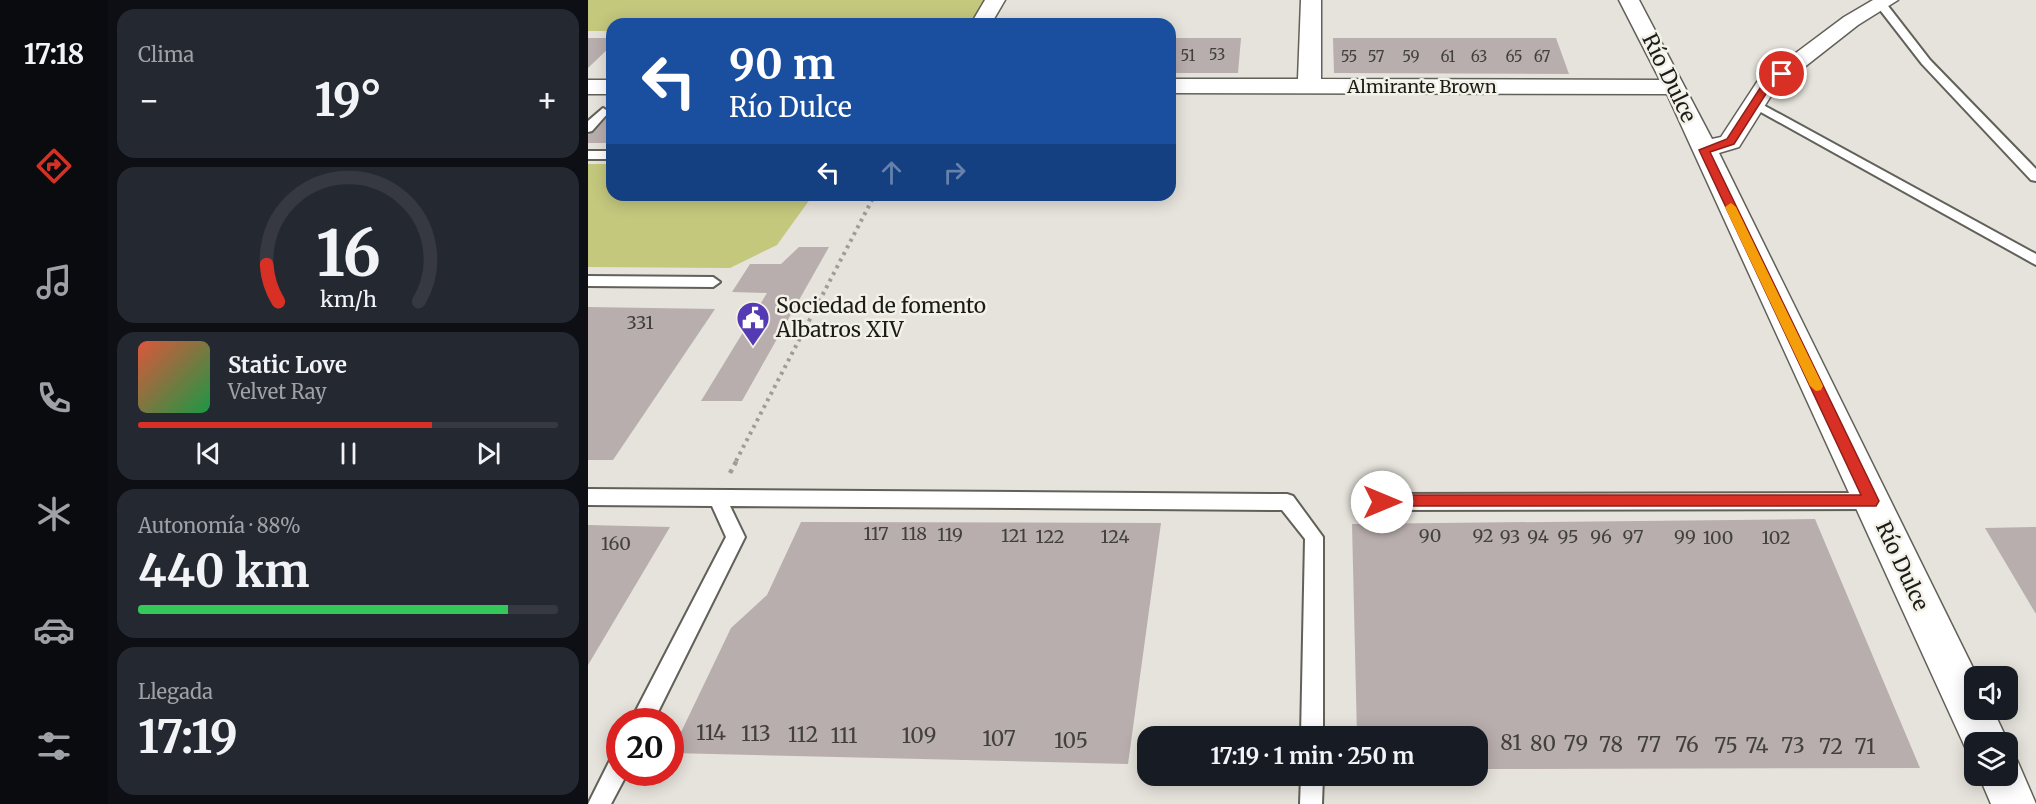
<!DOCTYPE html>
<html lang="es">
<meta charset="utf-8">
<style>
:root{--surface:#171b24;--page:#242831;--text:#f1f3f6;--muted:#9ea1a6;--line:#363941;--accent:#d93025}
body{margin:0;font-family:Merriweather,serif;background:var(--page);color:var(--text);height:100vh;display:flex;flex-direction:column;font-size:22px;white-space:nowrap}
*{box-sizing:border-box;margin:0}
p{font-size:20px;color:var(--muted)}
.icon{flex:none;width:33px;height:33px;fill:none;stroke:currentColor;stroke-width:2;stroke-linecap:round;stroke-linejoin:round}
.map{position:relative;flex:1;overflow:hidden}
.details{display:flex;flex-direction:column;gap:9px;padding:9px;background:#0d0f14;width:480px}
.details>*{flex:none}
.guide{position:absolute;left:18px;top:18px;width:570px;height:183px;border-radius:18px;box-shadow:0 3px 15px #0003;background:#1a4fa0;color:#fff;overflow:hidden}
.buttons{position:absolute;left:1376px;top:666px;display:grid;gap:12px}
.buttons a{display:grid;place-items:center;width:54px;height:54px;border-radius:12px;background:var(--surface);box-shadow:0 3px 15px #0003;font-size:30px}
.speed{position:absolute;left:18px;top:708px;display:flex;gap:12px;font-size:30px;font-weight:700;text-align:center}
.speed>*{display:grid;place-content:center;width:78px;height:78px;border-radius:50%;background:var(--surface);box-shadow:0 3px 15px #0003;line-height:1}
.speed .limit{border:9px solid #d22;background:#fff;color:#111}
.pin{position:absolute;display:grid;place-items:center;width:51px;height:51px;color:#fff;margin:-26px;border:3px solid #fff;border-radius:50%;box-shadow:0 2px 6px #0007}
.me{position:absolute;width:66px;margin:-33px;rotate:90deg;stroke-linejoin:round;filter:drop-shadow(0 0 4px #0008)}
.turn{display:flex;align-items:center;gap:21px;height:126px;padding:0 24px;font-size:27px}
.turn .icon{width:78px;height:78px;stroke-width:2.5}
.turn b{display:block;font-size:42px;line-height:51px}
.lanes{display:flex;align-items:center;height:57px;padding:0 24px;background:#0003;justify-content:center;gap:30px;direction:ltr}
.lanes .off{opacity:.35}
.big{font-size:45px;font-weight:700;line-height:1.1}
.details .card{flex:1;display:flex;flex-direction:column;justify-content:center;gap:9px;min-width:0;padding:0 21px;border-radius:18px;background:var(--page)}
.details .dial{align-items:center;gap:0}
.dial svg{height:156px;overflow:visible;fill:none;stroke:var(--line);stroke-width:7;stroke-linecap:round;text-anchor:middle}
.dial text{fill:var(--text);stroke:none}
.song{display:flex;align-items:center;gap:18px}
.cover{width:72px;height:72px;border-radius:9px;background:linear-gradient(135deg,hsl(10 70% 55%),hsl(140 70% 35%))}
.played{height:6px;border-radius:3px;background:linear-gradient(90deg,var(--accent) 70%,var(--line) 70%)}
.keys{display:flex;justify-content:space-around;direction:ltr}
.heat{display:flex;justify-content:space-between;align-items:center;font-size:33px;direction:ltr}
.charge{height:9px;border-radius:4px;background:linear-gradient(90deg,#34c759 88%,var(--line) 0)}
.trip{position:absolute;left:549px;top:726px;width:351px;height:60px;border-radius:18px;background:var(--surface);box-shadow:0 3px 15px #0003;font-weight:700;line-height:60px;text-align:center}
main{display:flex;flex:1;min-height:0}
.menu{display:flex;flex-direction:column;width:108px;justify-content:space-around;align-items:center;background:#090b0e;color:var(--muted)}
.menu .icon{width:42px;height:42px}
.menu .active{color:var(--accent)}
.menu b{font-size:27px;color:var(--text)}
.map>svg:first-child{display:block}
</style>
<main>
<nav class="menu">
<b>17:18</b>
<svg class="icon active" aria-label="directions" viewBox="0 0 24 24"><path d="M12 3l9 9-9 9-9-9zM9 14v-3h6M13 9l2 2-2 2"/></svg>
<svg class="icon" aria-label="music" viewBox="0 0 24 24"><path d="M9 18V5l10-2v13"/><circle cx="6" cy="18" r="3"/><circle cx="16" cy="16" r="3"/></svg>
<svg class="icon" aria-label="phone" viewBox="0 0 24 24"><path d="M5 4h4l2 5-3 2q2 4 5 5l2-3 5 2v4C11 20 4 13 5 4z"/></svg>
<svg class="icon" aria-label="climate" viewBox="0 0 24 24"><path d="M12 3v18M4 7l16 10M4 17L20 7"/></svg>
<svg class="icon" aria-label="car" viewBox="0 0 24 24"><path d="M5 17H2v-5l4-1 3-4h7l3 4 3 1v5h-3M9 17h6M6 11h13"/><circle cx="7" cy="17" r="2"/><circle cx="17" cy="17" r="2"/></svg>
<svg class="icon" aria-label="filters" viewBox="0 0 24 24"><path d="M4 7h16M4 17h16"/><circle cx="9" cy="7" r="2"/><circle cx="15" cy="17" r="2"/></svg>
</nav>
<section class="details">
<div class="card"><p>Clima</p>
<div class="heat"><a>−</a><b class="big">19°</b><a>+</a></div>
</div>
<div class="card dial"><svg viewBox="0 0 100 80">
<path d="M14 69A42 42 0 1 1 86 69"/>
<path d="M14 69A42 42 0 0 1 8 50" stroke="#d93025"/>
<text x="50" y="56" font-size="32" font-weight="700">16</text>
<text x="50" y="72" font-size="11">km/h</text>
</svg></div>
<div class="card">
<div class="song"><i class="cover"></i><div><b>Static Love</b><p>Velvet Ray</p></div></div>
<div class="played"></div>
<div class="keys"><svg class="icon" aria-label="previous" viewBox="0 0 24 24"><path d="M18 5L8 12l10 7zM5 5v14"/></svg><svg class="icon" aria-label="pause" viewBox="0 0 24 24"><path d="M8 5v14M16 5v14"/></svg><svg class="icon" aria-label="next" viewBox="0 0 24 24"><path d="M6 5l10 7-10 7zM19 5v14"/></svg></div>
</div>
<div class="card"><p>Autonomía · 88%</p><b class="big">440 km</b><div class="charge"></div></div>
<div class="card"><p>Llegada</p><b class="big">17:19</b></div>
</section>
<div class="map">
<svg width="1448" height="804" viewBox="0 0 1448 804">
<rect width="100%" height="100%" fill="#e5e3db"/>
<!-- green -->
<g fill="#c4c87d">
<polygon points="0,0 397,0 385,24 24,24 24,31 0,31"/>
<polygon points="0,164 24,164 24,195 225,195 189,245 142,268 0,267"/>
</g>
<!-- building -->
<g fill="#b8aead">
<polygon points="0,38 24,38 24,45 0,68"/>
<polygon points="582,38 653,38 650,73 582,73"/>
<polygon points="745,38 968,38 981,74 746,73"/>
<polygon points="24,110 24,143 0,143 0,135"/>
<polygon points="211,247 241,247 154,401 113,401 179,293 144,292 162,264 193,264"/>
<polygon points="0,307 127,309 25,460 0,460"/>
<polygon points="1227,519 1332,768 890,769 890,736 769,736 764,524"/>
<polygon points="213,522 573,523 540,764 83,753 143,628 179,595"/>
<polygon points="0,525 82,527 0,665"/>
<polygon points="1448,527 1448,614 1397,528"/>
</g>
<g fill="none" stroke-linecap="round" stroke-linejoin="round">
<!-- lane casing -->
<g stroke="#616059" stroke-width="4">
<g id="lane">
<polygon points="1289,2 1297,2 1342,60 1448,169 1448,181 1443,180 1334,64 1289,6"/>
<polygon points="1166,100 1448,254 1448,265 1162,106 1162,102"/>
<polygon points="15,108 21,112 4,131 0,132 0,121"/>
<rect x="0" y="151" width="24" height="8"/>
<polygon points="0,276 125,277 132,282 125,287 0,286"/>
<polygon points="0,489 699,494 705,496 735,537 735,736 713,736 717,539 694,510 142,506 157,537 65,722 42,722 138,537 124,506 0,505"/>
<polygon points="1283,493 1289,495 1292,501 1289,507 1283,509 794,510 788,508 785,502 788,496 794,494"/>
<polygon points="32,753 32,772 40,772 23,804 0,804 24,756"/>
<polygon points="713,776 735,776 734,804 712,804"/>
</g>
</g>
<!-- street casing -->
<g stroke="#616059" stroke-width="3">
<g id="street">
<polygon points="397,0 417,0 403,24 385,24 384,22"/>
<polygon points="713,0 733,0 733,79 1072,80 1031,0 1051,0 1124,139 1133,137 1169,82 1256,17 1285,0 1310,0 1270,25 1186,91 1151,147 1131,153 1389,676 1386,676 1386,710 1405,710 1420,742 1419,744 1386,742 1386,759 1382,758 1079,94 582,93 582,79 710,79"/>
<rect x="0" y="80" width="24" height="14"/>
<polygon points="1419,756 1429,760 1448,804 1403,804 1391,776 1419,776"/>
</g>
</g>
<!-- path-far2 -->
<polyline stroke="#9d9c96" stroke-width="3" stroke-dasharray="2 3" stroke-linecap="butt" points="285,200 287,195"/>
<!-- path-far1 -->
<polyline stroke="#9d9c96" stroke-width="4" stroke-dasharray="3 4.5" stroke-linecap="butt" points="148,461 285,198"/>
<!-- path -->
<polyline stroke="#9d9c96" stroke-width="4.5" stroke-dasharray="4 5" stroke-linecap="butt" points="142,473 149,460"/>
<!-- lane -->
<use href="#lane" fill="#fff" fill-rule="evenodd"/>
<!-- street -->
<use href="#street" fill="#fff" fill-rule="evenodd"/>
</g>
<!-- route -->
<polygon fill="#d93025" stroke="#8d1f18" stroke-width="1.5" points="1191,72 1199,74 1181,89 1146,144 1122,152 1291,501 1288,506 789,506 786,502 794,495 1273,495 1111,150 1139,139 1174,85"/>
<!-- slow -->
<polygon fill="#f59e0b" points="1143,203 1148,207 1235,386 1233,390 1228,391 1222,386 1137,207"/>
<!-- icons -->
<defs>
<g id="civic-pin" transform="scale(1.725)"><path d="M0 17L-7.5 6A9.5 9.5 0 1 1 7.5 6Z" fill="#543bb3" stroke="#f3f1e8"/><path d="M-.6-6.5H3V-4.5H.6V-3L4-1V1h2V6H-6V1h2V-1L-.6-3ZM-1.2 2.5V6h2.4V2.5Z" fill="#fff"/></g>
</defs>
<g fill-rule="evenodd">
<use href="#civic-pin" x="165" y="318"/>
</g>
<g text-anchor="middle" stroke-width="5" stroke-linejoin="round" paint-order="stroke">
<!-- far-number labels -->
<g font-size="15" fill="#42403d">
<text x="629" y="60">53</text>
<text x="600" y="61">51</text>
<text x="761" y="62">55</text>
<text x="788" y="62">57</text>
<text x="823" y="62">59</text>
<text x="860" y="62">61</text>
<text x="891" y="62">63</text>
<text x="926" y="62">65</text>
<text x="954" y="62">67</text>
</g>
<!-- far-street labels -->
<g font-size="18" fill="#1b1b18" stroke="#f3f1e8">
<text x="834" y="93">Almirante Brown</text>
</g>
<!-- number labels -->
<g font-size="18" fill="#42403d">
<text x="52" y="329">331</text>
<text x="288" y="540">117</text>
<text x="326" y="540">118</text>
<text x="362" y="541">119</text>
<text x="426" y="542">121</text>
<text x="842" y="542">90</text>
<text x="895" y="542">92</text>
<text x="462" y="543">122</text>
<text x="527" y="543">124</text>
<text x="922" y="543">93</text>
<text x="950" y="543">94</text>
<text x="980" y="543">95</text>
<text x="1013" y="543">96</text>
<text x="1045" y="543">97</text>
<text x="1097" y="543">99</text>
<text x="1130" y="544">100</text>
<text x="1188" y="544">102</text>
<text x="28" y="550">160</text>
</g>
<!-- street labels -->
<g font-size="21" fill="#1b1b18" stroke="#f3f1e8">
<text transform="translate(1081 78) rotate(64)" y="7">Río Dulce</text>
<text transform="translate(1314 566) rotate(65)" y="7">Río Dulce</text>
</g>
<!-- poi labels -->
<g font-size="21" fill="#1b1b18" stroke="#f3f1e8" text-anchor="start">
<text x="188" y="313">Sociedad de fomento<tspan x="188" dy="24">Albatros XIV</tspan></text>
</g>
<!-- near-number labels -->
<g font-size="21" fill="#42403d">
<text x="123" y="740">114</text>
<text x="168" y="741">113</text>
<text x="215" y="742">112</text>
<text x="256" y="743">111</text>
<text x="331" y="743">109</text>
<text x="411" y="746">107</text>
<text x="483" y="748">105</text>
<text x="923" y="750">81</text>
<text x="955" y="751">80</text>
<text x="988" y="751">79</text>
<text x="1023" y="752">78</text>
<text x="1061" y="752">77</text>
<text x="1099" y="752">76</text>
<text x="1138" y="753">75</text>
<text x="1169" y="753">74</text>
<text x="1205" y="753">73</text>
<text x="1243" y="754">72</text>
<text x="1277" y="754">71</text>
</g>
</g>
</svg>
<div class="buttons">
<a><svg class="icon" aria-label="sound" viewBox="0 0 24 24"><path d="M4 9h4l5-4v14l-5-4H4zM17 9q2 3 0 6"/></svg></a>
<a><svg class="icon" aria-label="layers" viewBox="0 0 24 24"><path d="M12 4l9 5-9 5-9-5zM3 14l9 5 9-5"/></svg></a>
</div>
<div class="speed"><div class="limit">20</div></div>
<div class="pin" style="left:1194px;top:74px;background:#d93025"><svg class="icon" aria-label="arrive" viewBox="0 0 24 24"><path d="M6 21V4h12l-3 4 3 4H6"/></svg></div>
<svg class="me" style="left:794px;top:502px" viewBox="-20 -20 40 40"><circle r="19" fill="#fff"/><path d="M0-13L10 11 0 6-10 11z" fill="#d93025"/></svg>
<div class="trip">17:19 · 1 min · 250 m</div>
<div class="guide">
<div class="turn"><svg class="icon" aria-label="left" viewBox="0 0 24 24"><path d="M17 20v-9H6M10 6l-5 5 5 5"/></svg><div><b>90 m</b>Río Dulce</div></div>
<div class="lanes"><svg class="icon" aria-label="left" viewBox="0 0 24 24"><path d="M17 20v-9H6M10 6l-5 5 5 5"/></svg><svg class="icon off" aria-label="ahead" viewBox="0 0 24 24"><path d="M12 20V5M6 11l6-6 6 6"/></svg><svg class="icon off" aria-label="right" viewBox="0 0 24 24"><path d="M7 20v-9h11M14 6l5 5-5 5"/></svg></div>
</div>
</div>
</main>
